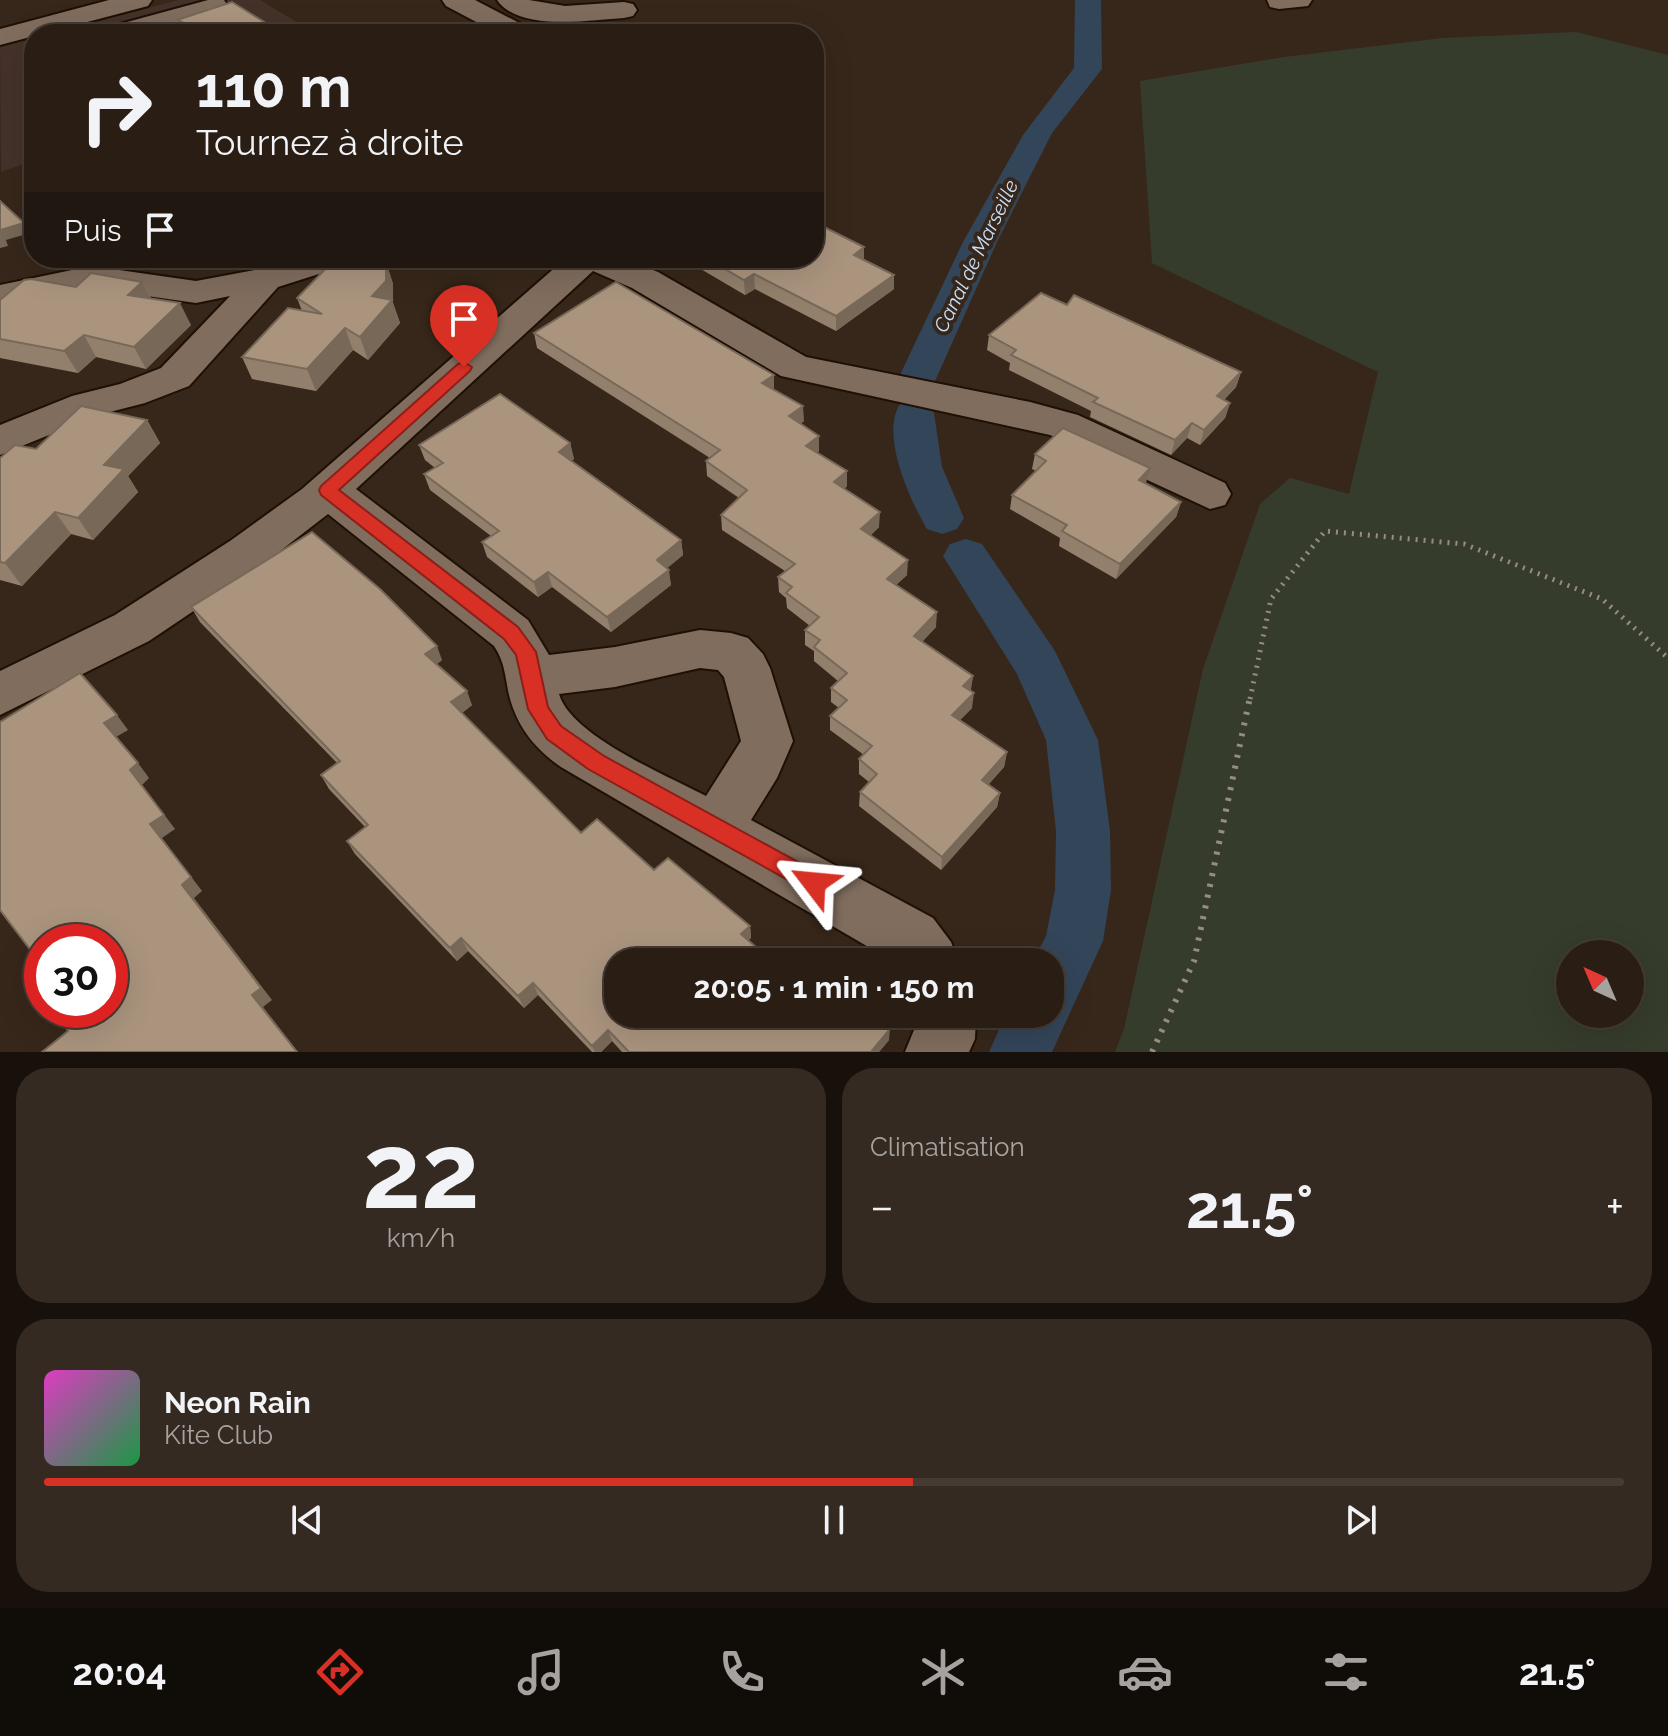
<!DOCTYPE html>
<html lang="fr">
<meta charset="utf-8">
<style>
:root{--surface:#291d14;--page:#352a22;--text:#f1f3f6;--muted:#a5a2a0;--line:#453b34;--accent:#d93025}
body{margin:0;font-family:Raleway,sans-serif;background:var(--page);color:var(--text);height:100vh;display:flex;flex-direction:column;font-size:30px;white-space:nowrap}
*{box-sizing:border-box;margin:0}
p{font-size:26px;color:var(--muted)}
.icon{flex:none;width:44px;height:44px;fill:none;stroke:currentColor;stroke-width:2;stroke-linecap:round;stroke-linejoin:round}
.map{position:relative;height:1052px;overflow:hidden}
.side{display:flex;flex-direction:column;gap:16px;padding:16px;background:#17100b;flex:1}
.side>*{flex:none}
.guide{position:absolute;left:24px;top:24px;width:800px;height:244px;border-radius:32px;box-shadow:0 8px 32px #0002,0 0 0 2px var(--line);background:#291d14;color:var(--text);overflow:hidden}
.needle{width:52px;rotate:316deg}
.controls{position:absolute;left:1556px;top:940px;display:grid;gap:16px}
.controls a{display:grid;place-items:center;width:88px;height:88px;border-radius:50%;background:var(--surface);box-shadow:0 8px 32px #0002,0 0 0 2px var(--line);font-size:40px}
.speed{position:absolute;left:24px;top:924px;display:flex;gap:16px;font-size:40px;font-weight:700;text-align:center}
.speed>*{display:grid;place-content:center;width:104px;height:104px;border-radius:50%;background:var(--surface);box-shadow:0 8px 32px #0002,0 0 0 2px var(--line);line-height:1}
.speed .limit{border:12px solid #d22;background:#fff;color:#111}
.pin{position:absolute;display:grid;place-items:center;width:68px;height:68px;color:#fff;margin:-82px -34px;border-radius:50% 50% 50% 0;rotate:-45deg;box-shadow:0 0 8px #0007}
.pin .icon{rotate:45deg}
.me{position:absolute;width:88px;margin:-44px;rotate:299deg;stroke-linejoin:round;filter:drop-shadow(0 0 6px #0008)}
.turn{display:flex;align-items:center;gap:28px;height:168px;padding:0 40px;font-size:36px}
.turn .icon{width:104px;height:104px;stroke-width:2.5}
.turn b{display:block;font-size:56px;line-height:68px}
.then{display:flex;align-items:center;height:76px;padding:0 40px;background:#0003;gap:16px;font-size:30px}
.big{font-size:60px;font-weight:700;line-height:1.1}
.side .card{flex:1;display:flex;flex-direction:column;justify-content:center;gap:12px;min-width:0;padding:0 28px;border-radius:32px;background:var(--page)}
.side .dial{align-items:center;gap:0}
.dial b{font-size:104px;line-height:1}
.song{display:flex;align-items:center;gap:24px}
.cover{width:96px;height:96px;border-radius:12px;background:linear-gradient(135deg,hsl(310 70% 55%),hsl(140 70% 35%))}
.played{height:8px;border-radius:4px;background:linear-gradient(90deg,var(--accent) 55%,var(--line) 55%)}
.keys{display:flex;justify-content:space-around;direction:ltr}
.heat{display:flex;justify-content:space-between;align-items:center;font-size:44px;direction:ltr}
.side .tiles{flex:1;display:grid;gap:16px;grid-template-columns:1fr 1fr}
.card:last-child{grid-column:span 2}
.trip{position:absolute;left:604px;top:948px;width:460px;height:80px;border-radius:32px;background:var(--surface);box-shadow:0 8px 32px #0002,0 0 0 2px var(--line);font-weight:700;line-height:80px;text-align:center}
.dock{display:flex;height:128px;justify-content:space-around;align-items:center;background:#100c08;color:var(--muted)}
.dock .icon{width:56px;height:56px}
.dock .current{color:var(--accent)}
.dock b{font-size:36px;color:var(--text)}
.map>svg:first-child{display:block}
</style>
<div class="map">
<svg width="1668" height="1052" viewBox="0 0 1668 1052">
<rect width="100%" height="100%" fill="#37271a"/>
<!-- education -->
<g fill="#44322a">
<polygon points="179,0 260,0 317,34 41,34"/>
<polygon points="34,36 34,160 1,172 0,44"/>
</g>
<!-- green -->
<path fill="#363c2c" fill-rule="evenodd" d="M1576,32l92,23v997h-553l9,-23 79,-360 57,-165 30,-26 59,16 29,-122 -226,-109 -12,-182 144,-24 159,-19zM1570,954h60v60h-60z"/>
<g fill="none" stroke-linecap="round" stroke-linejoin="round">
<!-- canal -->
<g fill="#334559" fill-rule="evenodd">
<polygon points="1075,0 1101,0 1102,69 1052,133 997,242 936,379 931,388 917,392 903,388 898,379 963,242 1023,135 1074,68"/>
<path d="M914,400l14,4 6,9 8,54 22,51 -7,11 -15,5 -15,-5c-17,-29 -47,-94 -27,-125z"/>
<polygon points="966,539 982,544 1055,651 1098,740 1110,831 1111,890 1103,941 1052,1052 989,1052 1006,1014 1050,1014 1050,962 1032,962 1046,936 1055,890 1056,831 1046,740 1017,674 943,556 950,544"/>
</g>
<!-- minor casing -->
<g stroke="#1e1004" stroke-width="4">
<g id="minor">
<polygon points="109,0 152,0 148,6 0,45 0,29"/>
<polygon points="208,0 224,0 228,6 224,12 145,34 101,34 105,28"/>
<polygon points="442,0 475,0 529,28 533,34 499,34 446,6"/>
<path d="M497,0h32l36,6 59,-4 9,2 4,6 -4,6 -9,2c-34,2 -105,14 -127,-18z"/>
<polygon points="1267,0 1312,0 1308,6 1279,9 1270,7"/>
<polygon points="298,258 352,258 347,265 278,287 189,386 145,403 98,415 0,455 0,425 72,396 120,384 161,368 230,296 196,303 91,288 0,307 0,285 91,266 196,281 260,269"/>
<path d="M566,258h57l35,14 148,85 224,45 48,13 147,68 6,11 -6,11 -15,4 -160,-74 -269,-59 -149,-88 -39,-17 -237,218 172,131 21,35 66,-8 85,-17 31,3 17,5 15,16 7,14 23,73 -16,37 -26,42 182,98 18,24 8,20h-65l-333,-195c-26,-18 -44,-40 -52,-72 -4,-18 -4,-33 -15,-49l-166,-132 -66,51 -113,76 -149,74v-44l115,-56 115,-74 72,-52zM700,668l18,2 6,7 17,64 -35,55c-38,-20 -135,-60 -147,-102l56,-7z"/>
<polygon points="916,1014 976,1014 975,1039 969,1052 905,1052 914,1030"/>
</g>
</g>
<!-- path-far1 -->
<polyline stroke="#988b80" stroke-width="5" stroke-dasharray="2 6" stroke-linecap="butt" points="1250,699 1271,599 1325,531 1464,544 1602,599 1668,658"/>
<!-- path -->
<polyline stroke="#988b80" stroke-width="6" stroke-dasharray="3 8" stroke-linecap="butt" points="1152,1052 1194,961 1250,697"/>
<!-- minor -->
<use href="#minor" fill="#806d5e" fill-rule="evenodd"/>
</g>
<!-- wall -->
<g fill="#927f6c">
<polygon points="177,20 272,34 186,34 182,32"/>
<polygon points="864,247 864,260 894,289 836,331 755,289 745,295 682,258 814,258"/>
<polygon points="386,262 393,284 393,303 400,323 368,360 353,350 316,391 252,379 242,357 302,311 297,298"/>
<polygon points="142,282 151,298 191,325 146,369 96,357 78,373 0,358 0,300 76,287"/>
<polygon points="1067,305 1241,372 1236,387 1224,400 1230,403 1225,418 1200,445 1187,438 1171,455 1090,417 1091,411 1009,370 1010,363 987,350 989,335"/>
<polygon points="534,333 774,390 804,421 800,424 819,451 817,453 847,486 844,489 879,527 871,535 907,575 896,585 936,627 922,642 973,676 970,691 972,708 960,720 1007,752 1004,767 988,785 1000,793 997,807 941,870 859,806 860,792 869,782 859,774 859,759 864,755 830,730 830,716 839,708 831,702 831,688 838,681 814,661 814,651 805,645 805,630 810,626 787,608 786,598 779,592 778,577 785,571 722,530 721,515 739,498 707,476 706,461 710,458 537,348"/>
<polygon points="147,420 160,443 128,476 138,492 93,540 71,534 22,586 0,580 0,458"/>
<polygon points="570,443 574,459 571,461 681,540 683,555 667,568 671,585 611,632 552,587 538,597 487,557 482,542 491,536 430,490 424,474 435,468 425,460 419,445"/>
<polygon points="1035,454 1145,483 1181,502 1176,517 1116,579 1059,546 1060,538 1010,509 1012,495 1036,471 1032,469"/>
<polygon points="191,607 442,660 437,664 472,705 462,713 581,833 654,870 750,926 751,938 618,962 889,1040 879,1052 622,1052 612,1041 601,1052 592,1052 538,995 524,1008 468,951 457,961 355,854 347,841 365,827 329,789 321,775 337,763 200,622"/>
</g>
<!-- shaded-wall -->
<g fill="#776858">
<polygon points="269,25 272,34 238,34"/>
<polygon points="24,223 30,233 6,240 8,246 0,248 0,230"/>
<polygon points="864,247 864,262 854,255"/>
<polygon points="386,262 393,284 393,303 400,323 368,360 360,337 372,296"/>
<polygon points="754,274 755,289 745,295 744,280"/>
<polygon points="894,275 894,289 836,331 836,316"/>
<polygon points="142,282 154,304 128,295"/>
<polygon points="180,303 191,325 146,369 134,347"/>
<polygon points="345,328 353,350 316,391 307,369"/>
<polygon points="84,335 96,357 78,373 64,351"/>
<polygon points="1241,372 1236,387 1213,411 1217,396"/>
<polygon points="774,375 774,391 762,383"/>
<polygon points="1230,403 1225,418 1200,445 1204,430"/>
<polygon points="803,406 804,421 789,432 789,416"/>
<polygon points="147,420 160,443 128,476 138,492 93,540 78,518 104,465"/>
<polygon points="1192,423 1187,438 1171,455 1175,440"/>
<polygon points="819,436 819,451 807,461 806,446"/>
<polygon points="570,443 574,459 562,467 559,452"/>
<polygon points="1150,468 1146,483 1135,495 1139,480"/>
<polygon points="847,471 847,486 834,498 834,482"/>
<polygon points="1181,502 1176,517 1116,579 1120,564"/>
<polygon points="55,512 71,534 22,586 5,563"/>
<polygon points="880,512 879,527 861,544 861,529"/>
<polygon points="681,540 683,555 659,575 657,560"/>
<polygon points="908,560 907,575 886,594 887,579"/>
<polygon points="669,570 671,585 611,632 607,617"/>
<polygon points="548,572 552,587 538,597 534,582"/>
<polygon points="937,612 936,627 913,651 914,636"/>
<polygon points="437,646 442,660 431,668 425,654"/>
<polygon points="973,676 971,690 961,700 963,686"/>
<polygon points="467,691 472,705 457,717 451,702"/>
<polygon points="974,693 972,708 950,730 952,715"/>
<polygon points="117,715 128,730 116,737 104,723"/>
<polygon points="1007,752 1004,767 980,794 982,780"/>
<polygon points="138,763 149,778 142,785 175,829 162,838 202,891 194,898 272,1000 263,1007 298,1052 297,1052 252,995 182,885 150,824 130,770"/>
<polygon points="1000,793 997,807 941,870 942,857"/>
<polygon points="750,926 751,938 743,947 741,934"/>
<polygon points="461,938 468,951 457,961 450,948"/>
<polygon points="533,983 538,995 524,1008 518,996"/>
<polygon points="890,1029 889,1040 879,1052 871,1052"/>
<polygon points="608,1030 612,1041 601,1052 595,1052 592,1046"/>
</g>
<!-- building -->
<g fill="#aa947e" stroke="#776858" stroke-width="2">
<polygon points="232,2 269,25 238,34 208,34 177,20"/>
<polygon points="0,201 24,223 0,230 2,236 0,236"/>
<polygon points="814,222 864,247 854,255 894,275 836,316 754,274 744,280 706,258 814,258"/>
<polygon points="336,258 362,258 386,262 386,281 372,296 392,300 360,337 345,328 307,369 242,357 288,308 322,314 297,298"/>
<polygon points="91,273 142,282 128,295 180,303 134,347 84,335 64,351 0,339 0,300 24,280 31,279 76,287"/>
<polygon points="616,282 774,375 762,383 803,406 789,416 819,436 806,446 847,471 834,482 880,512 861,529 908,560 887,579 937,612 914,636 973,676 963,686 974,693 952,715 1007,752 982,780 1000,793 942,857 860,792 877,774 859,759 872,746 830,716 847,700 831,688 847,673 814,647 820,640 805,630 819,617 786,593 792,587 778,577 795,564 721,515 747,490 706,461 720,450 534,333"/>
<polygon points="1041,293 1067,305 1074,295 1241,372 1217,396 1230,403 1204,430 1192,423 1175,440 1093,402 1098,398 1011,355 1016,350 989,335"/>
<polygon points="500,394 570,443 559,452 681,540 657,560 669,570 607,617 548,572 534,582 482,542 499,531 424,474 443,463 419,445"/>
<polygon points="81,406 147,420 104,465 124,469 78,518 55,512 5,563 0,562 0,458 15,445 36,449"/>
<polygon points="1063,428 1150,468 1139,480 1181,502 1120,564 1062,531 1067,525 1012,495 1046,461 1035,454"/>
<polygon points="312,532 380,589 437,646 425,654 467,691 451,702 581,833 597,819 654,870 668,858 750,926 741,934 773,962 618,962 618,1014 874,1014 890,1029 871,1052 629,1052 608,1030 592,1046 533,983 518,996 461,938 450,948 347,841 368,825 321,775 340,761 191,607"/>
<polygon points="80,673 117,715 104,723 138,763 130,770 164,815 150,824 191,877 182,885 261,988 252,995 297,1052 42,1052 68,1031 55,1010 110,1010 110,942 42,942 42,965 0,910 0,722"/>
</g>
<!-- route -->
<polygon fill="#d93025" stroke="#8d1f18" stroke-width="2" points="464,362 472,367 470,371 339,490 518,627 536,652 548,707 561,726 604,756 822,875 826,883 822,890 814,894 806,890 588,769 547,739 528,709 516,655 504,639 321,495 319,490 321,486 458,364"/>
<g text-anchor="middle" stroke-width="8" stroke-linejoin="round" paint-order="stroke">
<!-- far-water labels -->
<g font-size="20" font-style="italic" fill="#cbe2fc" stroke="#37271a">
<text transform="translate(976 256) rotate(-64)" y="7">Canal de Marseille</text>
</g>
</g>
</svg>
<div class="controls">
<a><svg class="needle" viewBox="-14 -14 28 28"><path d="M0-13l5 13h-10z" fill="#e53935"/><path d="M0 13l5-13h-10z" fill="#a5a2a0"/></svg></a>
</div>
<div class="speed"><div class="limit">30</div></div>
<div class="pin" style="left:464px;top:367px;background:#d93025"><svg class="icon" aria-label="arrive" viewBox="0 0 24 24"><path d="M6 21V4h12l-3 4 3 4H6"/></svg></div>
<svg class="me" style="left:814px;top:883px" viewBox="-20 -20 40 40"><path d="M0-17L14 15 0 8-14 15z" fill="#d93025" stroke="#fff" stroke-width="4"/></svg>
<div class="trip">20:05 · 1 min · 150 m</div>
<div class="guide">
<div class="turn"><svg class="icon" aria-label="right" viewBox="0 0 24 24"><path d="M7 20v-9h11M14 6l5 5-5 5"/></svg><div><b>110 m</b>Tournez à droite</div></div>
<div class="then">Puis<svg class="icon" aria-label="arrive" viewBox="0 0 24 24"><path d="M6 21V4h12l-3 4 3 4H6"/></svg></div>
</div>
</div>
<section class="side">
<div class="tiles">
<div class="card dial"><b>22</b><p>km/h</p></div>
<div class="card"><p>Climatisation</p>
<div class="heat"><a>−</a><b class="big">21.5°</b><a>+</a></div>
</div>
<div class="card">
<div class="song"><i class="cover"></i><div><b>Neon Rain</b><p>Kite Club</p></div></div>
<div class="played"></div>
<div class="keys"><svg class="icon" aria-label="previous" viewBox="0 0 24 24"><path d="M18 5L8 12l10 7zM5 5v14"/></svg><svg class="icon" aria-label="pause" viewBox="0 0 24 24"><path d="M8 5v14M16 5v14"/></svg><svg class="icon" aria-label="next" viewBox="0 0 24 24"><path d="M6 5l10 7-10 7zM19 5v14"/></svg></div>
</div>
</div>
</section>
<nav class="dock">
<b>20:04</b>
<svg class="icon current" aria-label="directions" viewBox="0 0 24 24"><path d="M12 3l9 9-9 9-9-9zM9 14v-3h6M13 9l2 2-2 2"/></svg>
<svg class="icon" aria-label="music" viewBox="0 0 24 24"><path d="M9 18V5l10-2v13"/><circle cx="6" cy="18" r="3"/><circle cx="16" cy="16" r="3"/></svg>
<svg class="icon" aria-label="phone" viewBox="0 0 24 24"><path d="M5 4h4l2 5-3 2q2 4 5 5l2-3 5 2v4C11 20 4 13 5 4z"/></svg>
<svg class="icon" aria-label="climate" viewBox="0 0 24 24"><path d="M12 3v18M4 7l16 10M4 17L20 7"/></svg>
<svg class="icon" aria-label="car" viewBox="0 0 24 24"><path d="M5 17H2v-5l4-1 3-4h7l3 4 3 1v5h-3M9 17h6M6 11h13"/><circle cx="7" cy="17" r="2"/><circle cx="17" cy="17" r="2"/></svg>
<svg class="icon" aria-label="filters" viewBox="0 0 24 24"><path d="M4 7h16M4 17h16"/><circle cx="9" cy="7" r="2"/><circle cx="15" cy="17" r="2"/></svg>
<b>21.5°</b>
</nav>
